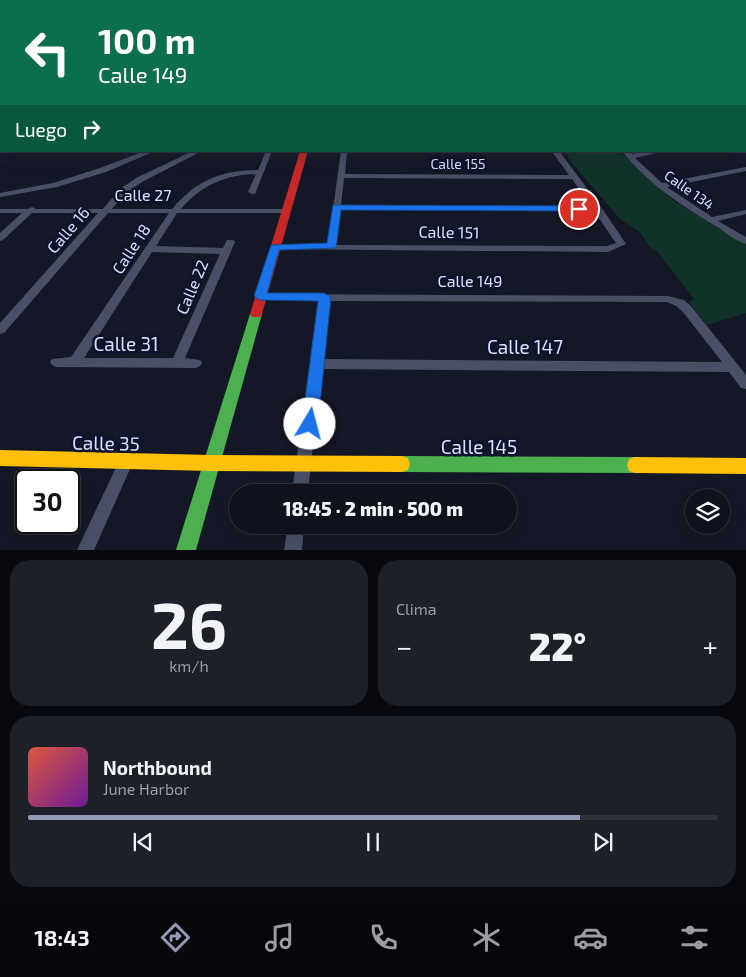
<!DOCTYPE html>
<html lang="es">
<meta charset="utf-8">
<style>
:root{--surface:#0f111c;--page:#1d1f29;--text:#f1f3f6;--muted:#9b9da3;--line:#2f313b;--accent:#939ab3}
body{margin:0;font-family:"Exo 2",sans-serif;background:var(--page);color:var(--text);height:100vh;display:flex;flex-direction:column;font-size:19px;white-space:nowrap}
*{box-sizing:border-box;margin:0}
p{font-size:16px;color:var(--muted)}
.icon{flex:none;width:28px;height:28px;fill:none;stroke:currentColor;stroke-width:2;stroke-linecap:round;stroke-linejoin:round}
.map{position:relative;height:550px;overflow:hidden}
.side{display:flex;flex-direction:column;gap:10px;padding:10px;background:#08090f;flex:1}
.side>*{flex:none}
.top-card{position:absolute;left:0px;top:0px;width:746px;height:152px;box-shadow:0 5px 20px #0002,0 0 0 1px var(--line);background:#0b6e4f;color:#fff;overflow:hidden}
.buttons{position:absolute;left:685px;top:489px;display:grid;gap:10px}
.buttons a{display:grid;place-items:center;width:45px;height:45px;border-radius:50%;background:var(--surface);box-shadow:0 5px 20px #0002,0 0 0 1px var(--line);font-size:25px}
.speed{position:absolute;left:15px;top:469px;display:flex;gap:10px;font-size:25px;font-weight:700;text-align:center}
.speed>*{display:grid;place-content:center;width:65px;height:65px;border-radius:50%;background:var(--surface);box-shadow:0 5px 20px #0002,0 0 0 1px var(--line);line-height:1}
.speed .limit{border:2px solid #111;border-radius:8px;background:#fff;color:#111}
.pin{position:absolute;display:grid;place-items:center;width:42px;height:42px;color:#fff;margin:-21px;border:2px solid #fff;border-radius:50%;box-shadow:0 1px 5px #0007}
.me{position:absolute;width:55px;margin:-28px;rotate:8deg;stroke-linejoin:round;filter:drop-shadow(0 0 4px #0008)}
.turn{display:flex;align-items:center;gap:18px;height:105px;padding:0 15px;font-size:22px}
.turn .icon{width:65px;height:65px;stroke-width:2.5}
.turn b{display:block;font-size:35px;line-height:42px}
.then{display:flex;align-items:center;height:48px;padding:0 15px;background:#0003;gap:10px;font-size:19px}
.big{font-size:38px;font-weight:800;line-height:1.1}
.side .widget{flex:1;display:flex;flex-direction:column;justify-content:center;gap:8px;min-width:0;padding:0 18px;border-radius:20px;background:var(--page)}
.side .dial{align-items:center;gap:0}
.dial b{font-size:65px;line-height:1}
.song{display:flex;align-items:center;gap:15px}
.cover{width:60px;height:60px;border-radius:8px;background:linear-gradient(135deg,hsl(10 70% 55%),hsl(280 70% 35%))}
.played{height:5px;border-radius:2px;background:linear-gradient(90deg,var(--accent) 80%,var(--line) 80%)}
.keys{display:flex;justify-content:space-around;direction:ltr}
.heat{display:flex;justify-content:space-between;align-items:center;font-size:28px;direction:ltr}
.side .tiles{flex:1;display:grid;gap:10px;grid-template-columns:1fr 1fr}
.widget:last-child{grid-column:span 2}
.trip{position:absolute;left:229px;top:484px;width:288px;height:50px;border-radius:25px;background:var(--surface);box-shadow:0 5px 20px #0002,0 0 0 1px var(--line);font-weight:800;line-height:50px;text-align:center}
.tab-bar{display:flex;height:80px;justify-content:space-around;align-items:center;background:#06070b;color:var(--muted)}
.tab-bar .icon{width:35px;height:35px}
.tab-bar .current{color:var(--accent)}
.tab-bar b{font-size:22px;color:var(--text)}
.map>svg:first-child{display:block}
</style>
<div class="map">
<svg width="746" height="550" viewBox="0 0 746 550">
<rect width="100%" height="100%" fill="#141725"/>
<!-- green -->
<polygon fill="#113228" points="565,151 619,151 673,200 746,245 746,313 707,325 689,302 694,299 657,251 650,247 639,231 620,219 570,161"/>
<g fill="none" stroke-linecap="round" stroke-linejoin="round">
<!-- street -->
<g fill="#495066" fill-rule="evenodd">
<rect x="745" y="128" width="1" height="5"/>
<polygon points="145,151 155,151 106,172 57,187 0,197 0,193 53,183 100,168"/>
<path d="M193,151h9l-60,31 -16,11 -14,16h60c25,-29 48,-38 86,-39l8,-19h6l-17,43h-3l-4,-2 8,-18c-31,1 -55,11 -75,35h105l4,2 -4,2h-109l-21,33 67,2 4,-8h6l2,2 -50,116 15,2 2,3 -2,3 -4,2 -140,-1 -4,-2 -2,-3 2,-3 19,-2 98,-144h-61l-104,120 -4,1v-11l98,-110h-66l-29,27 -3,1v-8l22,-20h-22v-4h28l4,-2 4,2h67l17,-20 16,-11zM152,252l68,2 -47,104h-89z"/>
<path d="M341,151h6l-2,23 224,1 -16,-22h-11l-3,-2h20l42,56 25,37 -18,8 -336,-3 -2,-2 5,-3 53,1zM344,178l228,1 19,27 -250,-1zM341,209l253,2 22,32 -9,3 -270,-1z"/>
<path d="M622,151h7l3,3 17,-3h15l-29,7 27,25 84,-16v4l-79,16 45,30 34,-7v4l-28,7 28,16v7c-10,-3 -19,-10 -27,-16 -36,-21 -72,-45 -97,-77z"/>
<path d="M260,294l408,2 16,4 7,6 55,69v14l-5,-1 -12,-16 -408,-3 -13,123h-16l26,-191 -62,-2 -1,-2zM329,301l338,1 9,4 7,6 39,50 -400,-3z"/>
<polygon points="127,453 132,455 134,460 94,550 77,550 122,455"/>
<polygon points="288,525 304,525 302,550 284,550"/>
</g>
<!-- fast -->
<g fill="#4caf50" fill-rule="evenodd">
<polygon points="256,310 260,311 262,314 196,550 176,550 250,314 252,311"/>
<polygon points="402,456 635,457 641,459 643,465 641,471 635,473 402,472 396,470 394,464 396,458"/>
</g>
<!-- slow -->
<g fill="#ffc107" fill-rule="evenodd">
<polygon points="0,450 211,455 402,456 408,458 410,464 408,470 402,472 211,471 0,466"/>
<polygon points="635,457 746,458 746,474 635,473 629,471 627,465 629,459"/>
</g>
<!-- jam -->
<polygon fill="#c62828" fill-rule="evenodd" points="300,151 308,151 262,314 260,317 252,317 250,314"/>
</g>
<!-- sky -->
<linearGradient id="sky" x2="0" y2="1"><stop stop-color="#0b0d14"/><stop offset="0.54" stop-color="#343c51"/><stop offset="1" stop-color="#343c51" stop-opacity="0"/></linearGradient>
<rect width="746" height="167" fill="url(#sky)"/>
<!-- route -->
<polygon fill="#1a73e8" stroke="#114b97" points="333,205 579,206 584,209 579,211 341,210 336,248 279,250 267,293 324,293 331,297 318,424 315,428 310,430 304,428 302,424 318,301 260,300 254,296 271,245 327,243"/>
<g text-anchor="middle" stroke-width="5" stroke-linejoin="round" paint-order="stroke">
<!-- far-street labels -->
<g font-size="14" fill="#d8e0ff" stroke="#0e122b">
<text x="458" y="169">Calle 155</text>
<text transform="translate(689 190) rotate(35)" y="5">Calle 134</text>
</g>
<!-- street labels -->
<g font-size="16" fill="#d8e0ff" stroke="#0e122b">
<text x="143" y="201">Calle 27</text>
<text transform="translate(68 230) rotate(-49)" y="6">Calle 16</text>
<text transform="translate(449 232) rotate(1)" y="6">Calle 151</text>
<text transform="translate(131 249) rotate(-57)" y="6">Calle 18</text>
<text x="470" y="287">Calle 149</text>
<text transform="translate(192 287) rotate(-67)" y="6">Calle 22</text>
</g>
<!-- near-street labels -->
<g font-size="19" fill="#d8e0ff" stroke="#0e122b">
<text x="126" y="351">Calle 31</text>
<text x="525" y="354">Calle 147</text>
<text transform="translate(106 443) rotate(1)" y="7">Calle 35</text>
<text x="479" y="454">Calle 145</text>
</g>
</g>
</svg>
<div class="buttons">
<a><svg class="icon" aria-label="layers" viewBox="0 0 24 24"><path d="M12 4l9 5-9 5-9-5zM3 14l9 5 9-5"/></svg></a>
</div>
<div class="speed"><div class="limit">30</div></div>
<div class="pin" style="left:579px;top:209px;background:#d93025"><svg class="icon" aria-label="arrive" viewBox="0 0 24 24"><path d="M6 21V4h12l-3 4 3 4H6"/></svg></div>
<svg class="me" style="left:310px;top:424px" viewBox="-20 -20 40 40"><circle r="19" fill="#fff"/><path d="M0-13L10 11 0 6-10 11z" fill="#1a73e8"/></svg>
<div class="trip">18:45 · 2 min · 500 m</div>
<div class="top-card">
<div class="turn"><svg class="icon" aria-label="left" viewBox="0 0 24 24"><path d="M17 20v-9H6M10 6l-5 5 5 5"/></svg><div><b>100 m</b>Calle 149</div></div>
<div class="then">Luego<svg class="icon" aria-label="right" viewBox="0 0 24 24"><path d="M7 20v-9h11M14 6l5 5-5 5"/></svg></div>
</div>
</div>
<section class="side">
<div class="tiles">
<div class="widget dial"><b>26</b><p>km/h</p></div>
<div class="widget"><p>Clima</p>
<div class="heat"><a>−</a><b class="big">22°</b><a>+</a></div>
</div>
<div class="widget">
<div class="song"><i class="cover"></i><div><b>Northbound</b><p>June Harbor</p></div></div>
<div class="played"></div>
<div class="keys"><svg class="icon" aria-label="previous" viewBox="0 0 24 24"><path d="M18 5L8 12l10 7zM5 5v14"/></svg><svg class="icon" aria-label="pause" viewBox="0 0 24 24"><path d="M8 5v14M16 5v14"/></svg><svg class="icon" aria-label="next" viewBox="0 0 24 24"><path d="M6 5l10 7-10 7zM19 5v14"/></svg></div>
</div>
</div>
</section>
<nav class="tab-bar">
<b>18:43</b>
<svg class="icon current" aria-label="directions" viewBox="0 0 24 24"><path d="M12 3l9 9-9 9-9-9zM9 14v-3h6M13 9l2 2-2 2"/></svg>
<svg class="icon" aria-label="music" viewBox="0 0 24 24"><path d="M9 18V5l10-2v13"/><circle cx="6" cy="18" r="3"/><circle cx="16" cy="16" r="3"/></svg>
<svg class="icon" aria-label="phone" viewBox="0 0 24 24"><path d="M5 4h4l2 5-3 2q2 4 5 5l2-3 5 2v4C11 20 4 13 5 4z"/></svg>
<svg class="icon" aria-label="climate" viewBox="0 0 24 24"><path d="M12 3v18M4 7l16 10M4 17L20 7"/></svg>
<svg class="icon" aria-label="car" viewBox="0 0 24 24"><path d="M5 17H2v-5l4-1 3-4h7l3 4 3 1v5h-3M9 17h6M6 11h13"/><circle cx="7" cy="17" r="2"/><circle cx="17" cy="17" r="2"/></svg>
<svg class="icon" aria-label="filters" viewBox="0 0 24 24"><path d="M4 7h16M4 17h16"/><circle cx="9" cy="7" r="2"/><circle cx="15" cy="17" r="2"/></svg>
</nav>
